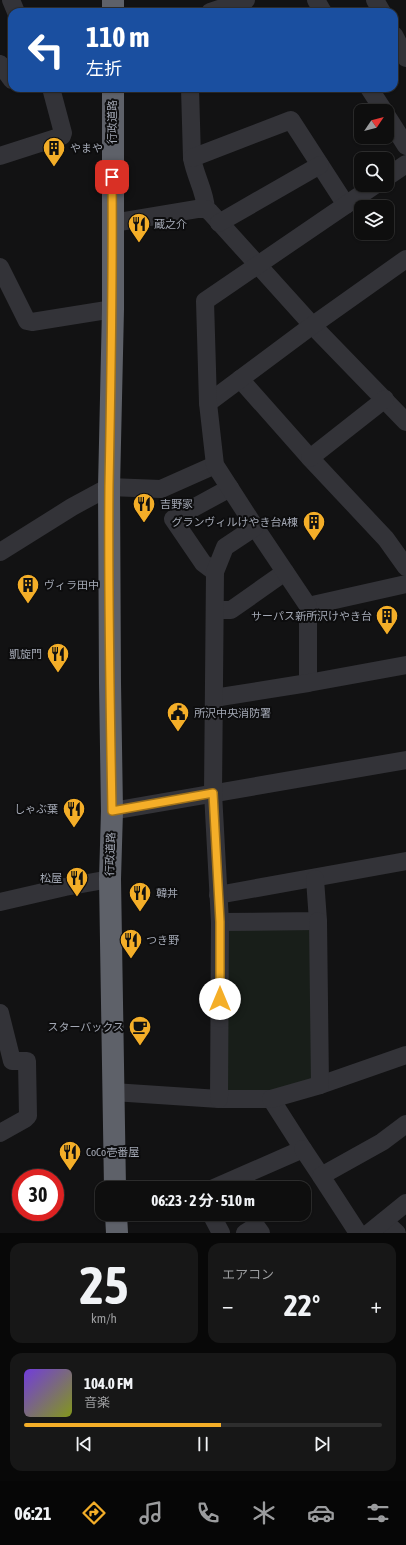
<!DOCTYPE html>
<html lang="ja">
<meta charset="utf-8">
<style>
:root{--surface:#0e0e0e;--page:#171717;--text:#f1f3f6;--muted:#9b9c9e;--line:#2e2e2e;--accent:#f4ae28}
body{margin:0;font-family:"Asap Condensed","Noto Sans JP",sans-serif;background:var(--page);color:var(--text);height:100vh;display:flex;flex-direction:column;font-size:15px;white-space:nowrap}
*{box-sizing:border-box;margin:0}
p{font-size:13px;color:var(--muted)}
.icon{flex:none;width:22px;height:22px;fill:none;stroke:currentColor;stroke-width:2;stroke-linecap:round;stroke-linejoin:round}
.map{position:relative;height:1233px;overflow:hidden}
.side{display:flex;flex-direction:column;gap:10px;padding:10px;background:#080808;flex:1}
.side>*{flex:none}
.guide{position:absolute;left:8px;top:8px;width:390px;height:84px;border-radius:12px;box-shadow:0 1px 3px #0004,0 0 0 1px var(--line);background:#1a4fa0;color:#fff;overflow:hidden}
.needle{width:26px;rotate:55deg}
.controls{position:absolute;left:354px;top:104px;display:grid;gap:8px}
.controls a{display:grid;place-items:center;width:40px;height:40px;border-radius:8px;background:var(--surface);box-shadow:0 1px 3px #0004,0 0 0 1px var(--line);font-size:20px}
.speed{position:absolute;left:12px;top:1169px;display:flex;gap:8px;font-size:20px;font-weight:700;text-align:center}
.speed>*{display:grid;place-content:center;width:52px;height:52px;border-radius:50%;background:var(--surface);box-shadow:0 1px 3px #0004,0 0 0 1px var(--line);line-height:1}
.speed .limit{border:6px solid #d22;background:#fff;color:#111}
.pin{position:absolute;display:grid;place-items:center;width:34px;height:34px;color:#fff;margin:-17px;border-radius:8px;box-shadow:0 2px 6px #0006}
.me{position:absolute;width:44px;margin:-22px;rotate:0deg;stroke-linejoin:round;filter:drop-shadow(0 0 3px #0008)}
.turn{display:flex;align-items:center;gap:14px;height:84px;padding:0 12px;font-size:18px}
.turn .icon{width:52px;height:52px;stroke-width:2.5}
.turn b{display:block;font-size:28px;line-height:34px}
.big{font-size:30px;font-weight:700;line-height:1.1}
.side .card{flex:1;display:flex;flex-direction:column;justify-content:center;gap:6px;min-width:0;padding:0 14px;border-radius:12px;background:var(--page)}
.side .dial{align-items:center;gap:0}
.dial b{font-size:52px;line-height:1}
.song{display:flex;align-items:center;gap:12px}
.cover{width:48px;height:48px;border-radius:6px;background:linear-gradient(135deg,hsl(260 70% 55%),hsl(70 70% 35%))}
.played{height:4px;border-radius:2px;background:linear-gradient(90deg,var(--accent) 55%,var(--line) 55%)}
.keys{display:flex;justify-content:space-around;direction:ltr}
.heat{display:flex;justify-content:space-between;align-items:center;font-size:22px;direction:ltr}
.side .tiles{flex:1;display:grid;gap:10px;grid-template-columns:1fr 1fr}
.card:last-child{grid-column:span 2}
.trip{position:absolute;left:95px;top:1181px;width:216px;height:40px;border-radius:12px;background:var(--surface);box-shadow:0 1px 3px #0004,0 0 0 1px var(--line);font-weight:700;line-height:40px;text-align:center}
.menu{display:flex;height:64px;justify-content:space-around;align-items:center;background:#060606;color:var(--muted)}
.menu .icon{width:28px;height:28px}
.menu .on{color:var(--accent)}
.menu b{font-size:18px;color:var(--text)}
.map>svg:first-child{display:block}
</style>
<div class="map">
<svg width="406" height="1233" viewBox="0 0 406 1233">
<rect width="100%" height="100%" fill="#121213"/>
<!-- green -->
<polygon fill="#181e19" points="228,925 312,929 313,1075 310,1081 273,1093 229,1091 224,1087"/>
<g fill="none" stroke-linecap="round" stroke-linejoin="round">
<!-- minor -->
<g stroke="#333338" stroke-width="18">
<polyline points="11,0 16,12"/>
<polyline points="316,0 323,12"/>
<polyline points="375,0 382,12"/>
<polyline points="210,12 246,0"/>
<polyline points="394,35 406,58"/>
<polyline points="0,64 12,80"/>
<path d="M190,88l2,70c3,18 13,33 14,51"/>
<polyline points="369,88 384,111"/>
<polyline points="387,116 406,146"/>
<polyline points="0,156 62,136 63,133 51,88"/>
<polyline points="192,158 291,120 346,205"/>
<polyline points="387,177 406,164"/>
<polyline points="113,223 197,209 206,209 210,212 313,326 406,422"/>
<polyline points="219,223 320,165"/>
<polyline points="0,267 27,321 32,322 113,309"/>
<polyline points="240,379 310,458 386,539 406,567"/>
<polyline points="208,403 306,330 406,259"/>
<polyline points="310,458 385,399"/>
<polyline points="0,552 72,507 109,487 161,489 215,465"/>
<polyline points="215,572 203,563 173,519 230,488"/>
<polyline points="308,606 406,584"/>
<polyline points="215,610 231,610 285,572"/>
<polyline points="308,683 308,606 255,527 215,465 208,403 205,301 375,185"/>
<polyline points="214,698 308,683 406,665"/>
<polyline points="112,811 406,760"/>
<polyline points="218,895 406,861"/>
<polyline points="0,902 65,887 110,879"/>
<polyline points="220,922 318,921 315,879"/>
<polyline points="0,1013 12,1061 27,1061 28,1116 25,1119 0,1133"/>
<polyline points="320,1085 406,1055"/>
<polyline points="113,1092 219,1099 271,1099 303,1149 214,1188"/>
<polyline points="219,1099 220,922 213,793 215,572 225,547 255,527"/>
<polyline points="271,1099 320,1085 318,921"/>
<polyline points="303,1149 321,1176"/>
<polyline points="211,1214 221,1233"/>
<polyline points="384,1221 397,1233"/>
<polyline points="245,1233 256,1226 261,1233"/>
<polyline points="358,1233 321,1176 382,1142 406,1124"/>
<polyline points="369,1233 406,1203"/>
</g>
<!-- highway -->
<g stroke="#5e6169" stroke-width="22">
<polyline points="113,12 113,0"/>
<polyline points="113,88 113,309 109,487 110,683 112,811 110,879 115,1188"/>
<polyline points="116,1214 117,1233"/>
</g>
</g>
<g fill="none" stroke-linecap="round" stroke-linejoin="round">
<!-- route casing -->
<g stroke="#9f711a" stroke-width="10">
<path id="route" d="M112,177c1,103 -1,206 -3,309 -1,108 1,217 3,325l101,-18 7,129v77"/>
</g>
<!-- route -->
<use href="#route" stroke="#f4ae28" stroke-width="7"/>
</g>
<!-- icons -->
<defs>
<g id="building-pin" transform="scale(1.15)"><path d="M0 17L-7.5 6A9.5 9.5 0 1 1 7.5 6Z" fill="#f4ae28" stroke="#0d0d0e"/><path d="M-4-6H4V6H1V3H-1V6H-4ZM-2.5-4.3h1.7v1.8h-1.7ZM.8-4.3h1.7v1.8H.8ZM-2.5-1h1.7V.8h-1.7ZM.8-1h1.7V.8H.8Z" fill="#111"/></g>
<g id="restaurant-pin" transform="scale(1.15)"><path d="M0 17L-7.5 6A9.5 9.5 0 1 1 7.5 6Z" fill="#f4ae28" stroke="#0d0d0e"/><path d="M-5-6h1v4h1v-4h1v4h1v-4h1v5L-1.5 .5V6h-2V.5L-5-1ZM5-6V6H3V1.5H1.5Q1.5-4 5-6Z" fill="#111"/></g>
<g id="civic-pin" transform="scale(1.15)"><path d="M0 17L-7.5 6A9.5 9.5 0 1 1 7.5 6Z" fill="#f4ae28" stroke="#0d0d0e"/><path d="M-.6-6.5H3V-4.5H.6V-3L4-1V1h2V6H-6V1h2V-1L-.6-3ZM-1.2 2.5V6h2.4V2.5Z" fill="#111"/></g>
<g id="cafe-pin" transform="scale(1.15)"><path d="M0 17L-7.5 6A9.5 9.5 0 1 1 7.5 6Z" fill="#f4ae28" stroke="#0d0d0e"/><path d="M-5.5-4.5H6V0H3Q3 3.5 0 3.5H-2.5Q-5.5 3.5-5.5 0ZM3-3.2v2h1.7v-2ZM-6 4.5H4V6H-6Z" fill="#111"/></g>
</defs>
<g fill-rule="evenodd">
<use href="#building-pin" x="54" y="148"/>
<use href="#restaurant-pin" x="139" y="224"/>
<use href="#restaurant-pin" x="144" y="504"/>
<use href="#building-pin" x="314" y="522"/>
<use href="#building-pin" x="28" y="585"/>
<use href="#building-pin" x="387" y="616"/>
<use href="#restaurant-pin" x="58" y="654"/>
<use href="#civic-pin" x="178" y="713"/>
<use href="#restaurant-pin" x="74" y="809"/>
<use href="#restaurant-pin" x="77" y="878"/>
<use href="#restaurant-pin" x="140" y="893"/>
<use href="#restaurant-pin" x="131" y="940"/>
<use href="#cafe-pin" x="140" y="1027"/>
<use href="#restaurant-pin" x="70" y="1152"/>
</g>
<g text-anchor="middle" stroke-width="4" stroke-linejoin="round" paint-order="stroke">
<!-- street labels -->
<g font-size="11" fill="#a3a8b4" stroke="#0d0d0e">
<text transform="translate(112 122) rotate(-90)" y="4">行政道路</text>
<text transform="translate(110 854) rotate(-88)" y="4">行政道路</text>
</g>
<!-- poi labels -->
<g font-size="11" fill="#a3a8b4" stroke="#0d0d0e" text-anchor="start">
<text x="70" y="152">やまや</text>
<text x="154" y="228">蔵之介</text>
<text x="160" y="508">吉野家</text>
<text x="298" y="526" text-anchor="end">グランヴィルけやき台A棟</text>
<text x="44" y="589">ヴィラ田中</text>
<text x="372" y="620" text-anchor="end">サーパス新所沢けやき台</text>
<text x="42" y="658" text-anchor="end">凱旋門</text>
<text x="194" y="717">所沢中央消防署</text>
<text x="58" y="813" text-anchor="end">しゃぶ葉</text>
<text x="62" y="882" text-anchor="end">松屋</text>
<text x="156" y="897">韓丼</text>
<text x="146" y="944">つき野</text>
<text x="124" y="1031" text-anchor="end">スターバックス</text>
<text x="86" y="1156">CoCo壱番屋</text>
</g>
</g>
</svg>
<div class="controls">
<a><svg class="needle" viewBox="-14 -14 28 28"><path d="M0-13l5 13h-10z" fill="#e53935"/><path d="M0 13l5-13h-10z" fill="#9b9c9e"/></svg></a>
<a><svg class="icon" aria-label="search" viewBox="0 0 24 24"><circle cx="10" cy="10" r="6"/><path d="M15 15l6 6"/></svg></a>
<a><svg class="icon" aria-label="layers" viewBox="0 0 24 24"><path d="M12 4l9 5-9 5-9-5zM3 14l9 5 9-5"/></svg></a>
</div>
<div class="speed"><div class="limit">30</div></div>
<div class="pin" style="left:112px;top:177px;background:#d93025"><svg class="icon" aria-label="arrive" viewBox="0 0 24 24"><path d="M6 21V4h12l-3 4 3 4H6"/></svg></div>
<svg class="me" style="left:220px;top:999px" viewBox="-20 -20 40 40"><circle r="19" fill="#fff"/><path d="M0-13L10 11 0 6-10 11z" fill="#f4ae28"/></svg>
<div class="trip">06:23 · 2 分 · 510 m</div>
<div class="guide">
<div class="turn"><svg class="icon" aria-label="left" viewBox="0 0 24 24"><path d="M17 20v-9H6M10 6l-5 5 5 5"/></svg><div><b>110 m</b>左折</div></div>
</div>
</div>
<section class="side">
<div class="tiles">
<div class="card dial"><b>25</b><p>km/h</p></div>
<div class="card"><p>エアコン</p>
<div class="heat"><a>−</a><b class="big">22°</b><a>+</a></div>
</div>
<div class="card">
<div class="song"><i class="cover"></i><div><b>104.0 FM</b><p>音楽</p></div></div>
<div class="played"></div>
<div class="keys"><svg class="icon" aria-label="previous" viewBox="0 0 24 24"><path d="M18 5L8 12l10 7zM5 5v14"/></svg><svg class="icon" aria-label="pause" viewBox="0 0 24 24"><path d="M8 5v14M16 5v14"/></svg><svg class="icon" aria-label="next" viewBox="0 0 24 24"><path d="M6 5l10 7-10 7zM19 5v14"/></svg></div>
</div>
</div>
</section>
<nav class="menu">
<b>06:21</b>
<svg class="icon on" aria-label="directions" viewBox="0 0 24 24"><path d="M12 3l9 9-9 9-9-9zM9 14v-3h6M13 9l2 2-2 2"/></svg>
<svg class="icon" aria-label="music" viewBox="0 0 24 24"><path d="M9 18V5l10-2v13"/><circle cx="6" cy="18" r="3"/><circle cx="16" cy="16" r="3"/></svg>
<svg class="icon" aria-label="phone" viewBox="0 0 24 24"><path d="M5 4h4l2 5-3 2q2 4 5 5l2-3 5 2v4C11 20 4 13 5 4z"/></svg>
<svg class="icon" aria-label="climate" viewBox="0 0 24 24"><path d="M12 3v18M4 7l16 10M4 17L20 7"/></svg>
<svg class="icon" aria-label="car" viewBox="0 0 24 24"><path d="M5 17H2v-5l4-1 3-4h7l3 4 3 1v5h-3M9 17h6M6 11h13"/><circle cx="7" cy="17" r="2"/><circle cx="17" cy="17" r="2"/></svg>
<svg class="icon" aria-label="filters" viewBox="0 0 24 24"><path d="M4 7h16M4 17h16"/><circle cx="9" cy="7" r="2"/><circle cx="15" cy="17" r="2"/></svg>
</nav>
